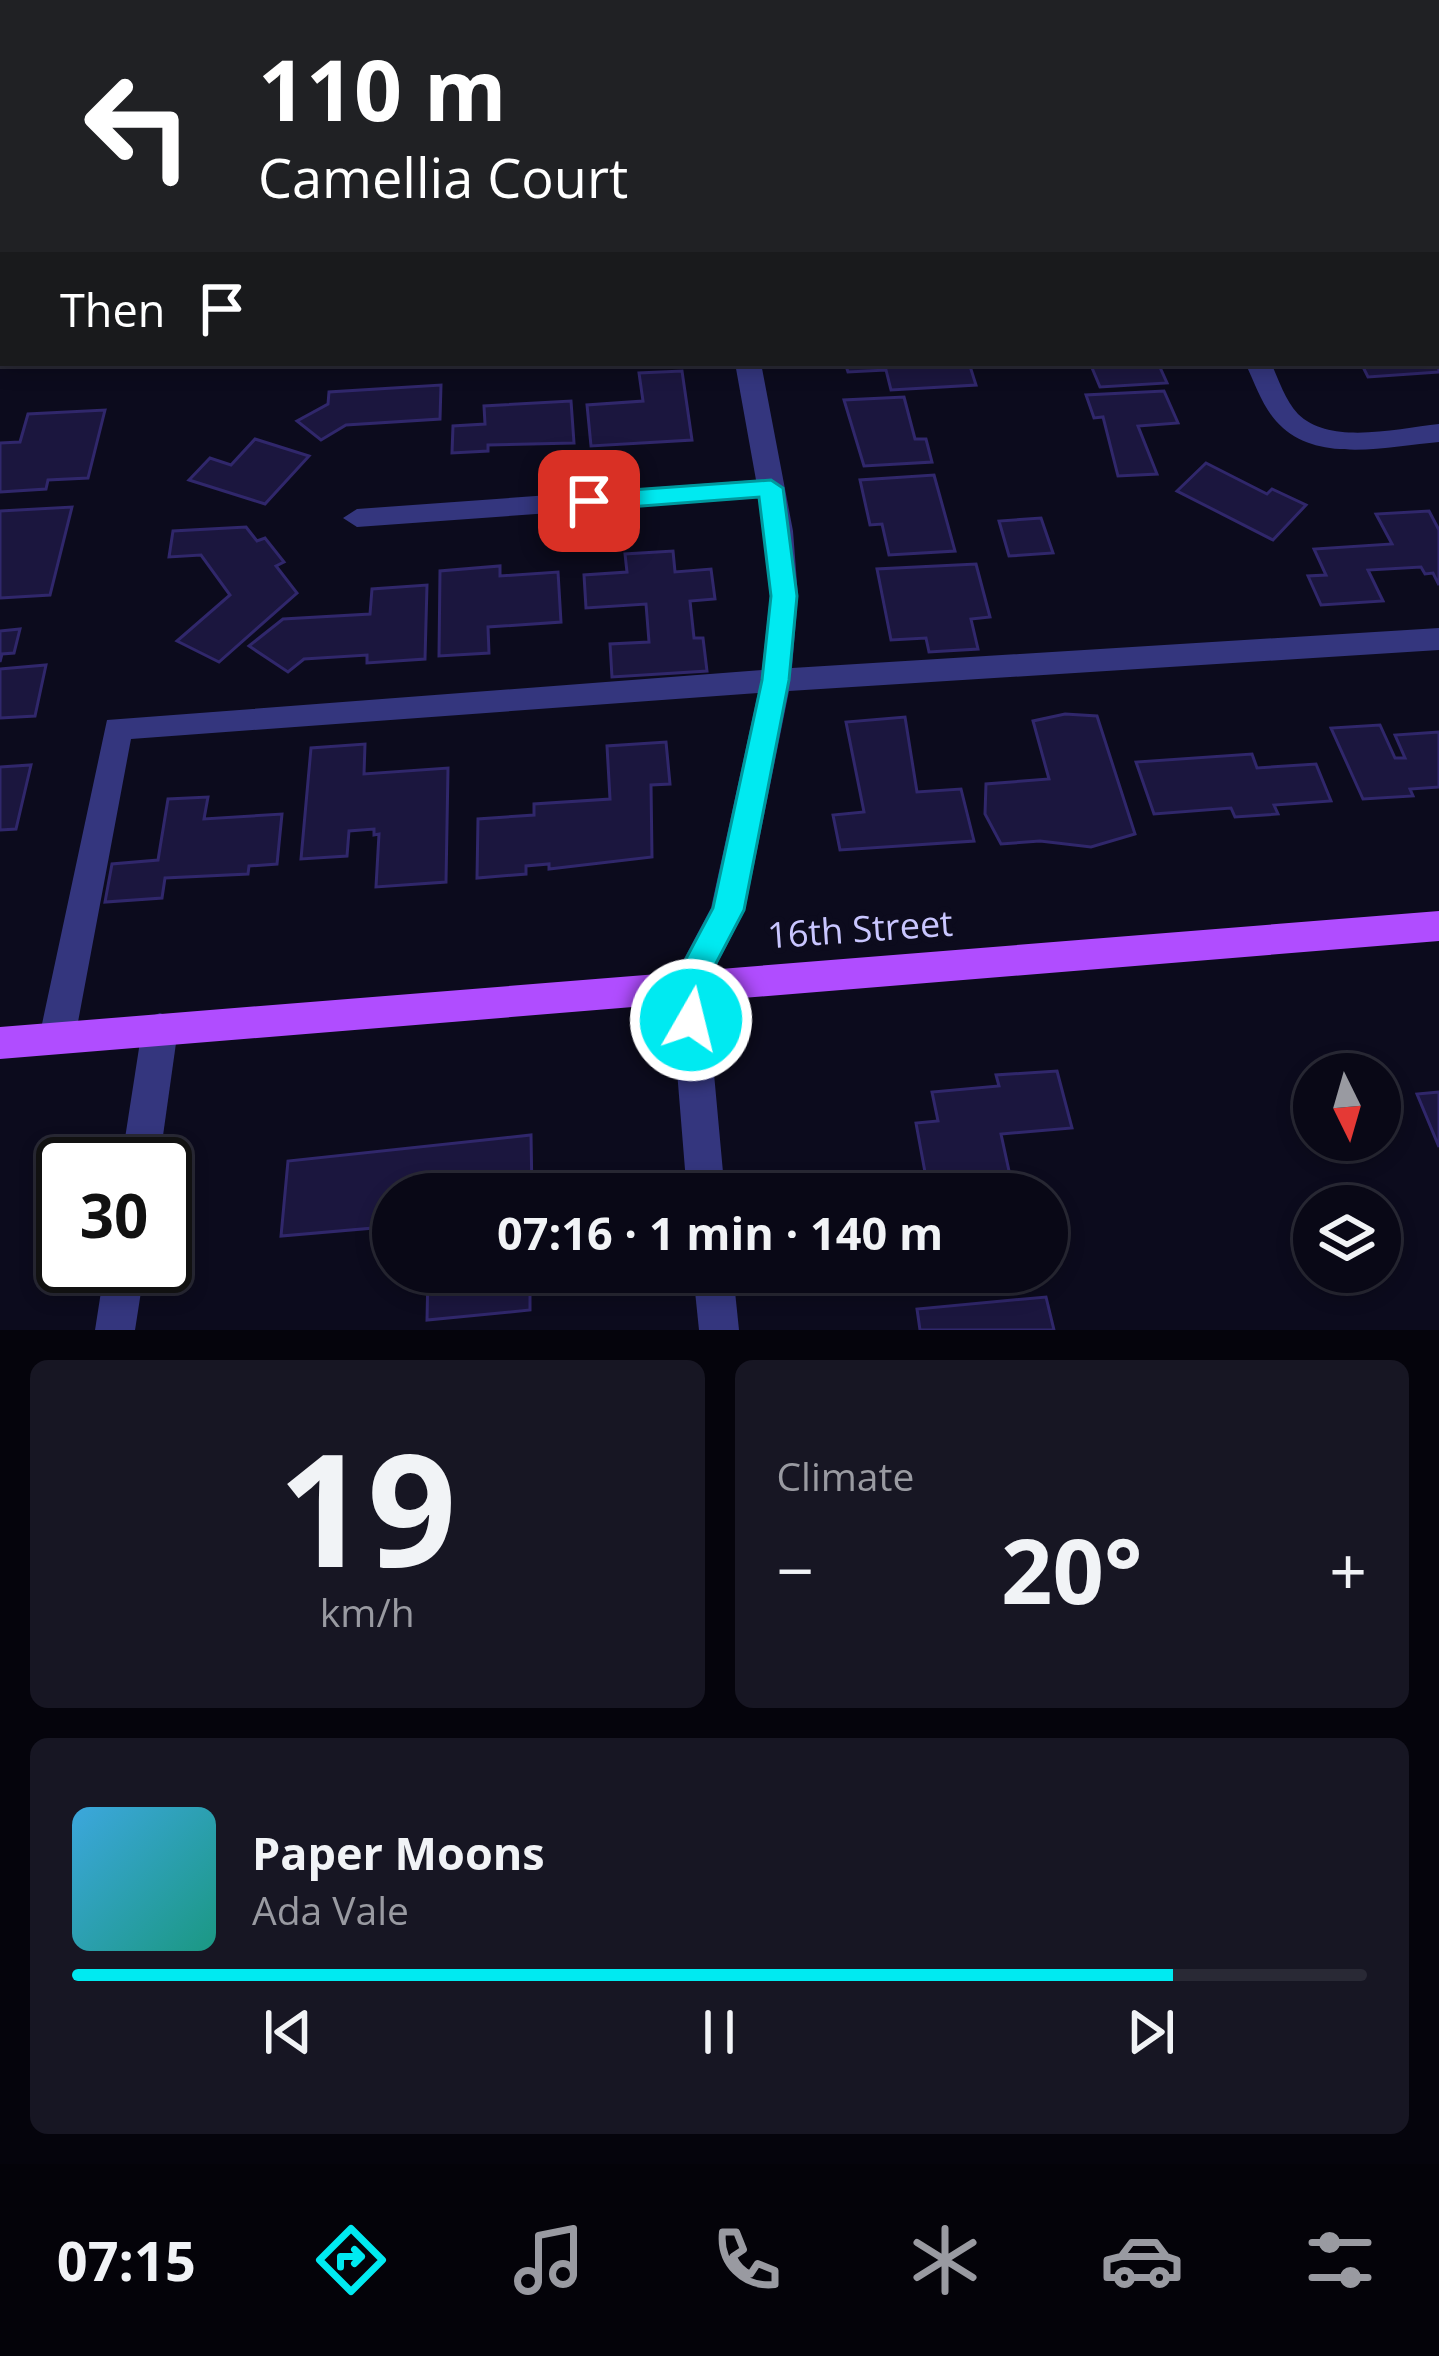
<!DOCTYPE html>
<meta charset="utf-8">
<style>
:root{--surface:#090816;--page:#171623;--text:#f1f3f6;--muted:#999aa1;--line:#292935;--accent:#00eaf1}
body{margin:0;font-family:"Open Sans",sans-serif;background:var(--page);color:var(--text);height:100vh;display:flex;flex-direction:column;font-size:45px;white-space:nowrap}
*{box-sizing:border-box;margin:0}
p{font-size:39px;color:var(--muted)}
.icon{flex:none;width:66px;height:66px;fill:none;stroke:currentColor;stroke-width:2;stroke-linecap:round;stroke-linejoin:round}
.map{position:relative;height:1330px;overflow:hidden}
.side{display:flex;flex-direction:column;gap:30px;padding:30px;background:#05040c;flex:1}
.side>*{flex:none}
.hud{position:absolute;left:0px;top:0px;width:1440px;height:366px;box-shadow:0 6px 18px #0003,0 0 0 3px var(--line);background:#202124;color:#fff;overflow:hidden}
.needle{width:78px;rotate:175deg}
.controls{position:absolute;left:1293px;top:1053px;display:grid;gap:24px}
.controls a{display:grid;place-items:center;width:108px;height:108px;border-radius:50%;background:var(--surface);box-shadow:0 6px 18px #0003,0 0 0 3px var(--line);font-size:60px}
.speed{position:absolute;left:36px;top:1137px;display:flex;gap:24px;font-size:60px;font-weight:700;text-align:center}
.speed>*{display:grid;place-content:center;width:156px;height:156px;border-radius:50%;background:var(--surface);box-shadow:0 6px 18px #0003,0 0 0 3px var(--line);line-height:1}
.speed .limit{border:6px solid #111;border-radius:18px;background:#fff;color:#111}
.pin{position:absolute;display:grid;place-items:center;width:102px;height:102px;color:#fff;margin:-51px;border-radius:24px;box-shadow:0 6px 18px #0006}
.me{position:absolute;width:132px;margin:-66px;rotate:8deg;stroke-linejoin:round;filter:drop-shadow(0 0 9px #0008)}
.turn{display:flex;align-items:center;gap:42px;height:252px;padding:0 60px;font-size:54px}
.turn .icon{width:156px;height:156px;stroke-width:2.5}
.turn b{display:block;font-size:84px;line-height:102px}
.then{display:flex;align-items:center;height:114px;padding:0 60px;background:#0003;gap:24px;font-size:45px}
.big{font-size:90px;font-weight:700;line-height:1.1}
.side .widget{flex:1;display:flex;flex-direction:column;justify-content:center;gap:18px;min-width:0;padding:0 42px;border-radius:18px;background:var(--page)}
.side .dial{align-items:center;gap:0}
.dial b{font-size:156px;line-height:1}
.song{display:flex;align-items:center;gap:36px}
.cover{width:144px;height:144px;border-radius:18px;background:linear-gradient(135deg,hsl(200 70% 55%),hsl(170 70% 35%))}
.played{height:12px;border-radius:6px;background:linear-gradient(90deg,var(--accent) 85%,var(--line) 85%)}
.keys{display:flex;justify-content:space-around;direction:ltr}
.heat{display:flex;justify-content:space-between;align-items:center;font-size:66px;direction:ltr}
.side .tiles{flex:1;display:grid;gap:30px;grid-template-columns:1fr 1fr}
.widget:last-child{grid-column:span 2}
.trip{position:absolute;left:372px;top:1173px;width:696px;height:120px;border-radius:60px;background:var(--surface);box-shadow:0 6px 18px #0003,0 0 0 3px var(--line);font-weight:700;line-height:120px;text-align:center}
.tabs{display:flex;height:192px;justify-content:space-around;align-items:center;background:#040309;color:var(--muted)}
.tabs .icon{width:84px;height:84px}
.tabs .active{color:var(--accent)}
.tabs b{font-size:54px;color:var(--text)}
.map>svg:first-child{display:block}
</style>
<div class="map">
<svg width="1439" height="1330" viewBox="0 0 1439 1330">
<rect width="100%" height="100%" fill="#0c0b1d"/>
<!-- building -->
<g fill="#1b163e" stroke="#30276b" stroke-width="3">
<polygon points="1437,345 1439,372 1368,377 1361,363 1437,363"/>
<polygon points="845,363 969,363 976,385 891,390 886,370 848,372"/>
<polygon points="1090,363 1158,363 1167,383 1100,387"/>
<polygon points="682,371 692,440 591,446 587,405 643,401 639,373"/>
<polygon points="441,385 440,419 346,425 321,440 297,421 328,404 329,392"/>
<polygon points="1164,391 1178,423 1138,426 1157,474 1118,476 1103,417 1094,418 1086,395"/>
<polygon points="904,397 915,439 926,439 932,462 864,466 844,400"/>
<polygon points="571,401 574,443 488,445 488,451 452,453 453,426 485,424 484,406"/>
<polygon points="105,410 88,478 48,480 46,489 0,492 0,443 20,442 28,414"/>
<polygon points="255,439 309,456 265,504 189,480 210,458 231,465"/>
<polygon points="1206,463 1267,494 1272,489 1306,505 1273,540 1177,491"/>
<polygon points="934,475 955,551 889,555 882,524 870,525 860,480"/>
<polygon points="72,507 50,595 0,598 0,511"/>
<polygon points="1429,511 1439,530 1439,585 1433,573 1425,574 1421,567 1368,570 1383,601 1321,605 1308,576 1326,575 1314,549 1392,544 1376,514"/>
<polygon points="1041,518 1053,553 1009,556 999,521"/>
<polygon points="246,527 257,541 265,538 284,562 276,566 297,593 219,662 177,641 230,595 201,555 169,557 173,531"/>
<polygon points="673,551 675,572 711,569 715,599 690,601 694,638 703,638 707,671 612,677 610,644 649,642 646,604 586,608 584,575 627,572 625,554"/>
<polygon points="976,564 990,617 971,619 978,649 929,652 926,638 891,640 877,569"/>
<polygon points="500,566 500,576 558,572 561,622 488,627 489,653 439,656 440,571"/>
<polygon points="427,585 425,659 367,663 367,655 304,659 288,672 249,646 283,619 370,614 372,589"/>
<polygon points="20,629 14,653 2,654 0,662 0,631"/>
<polygon points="46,665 35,716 0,718 0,669"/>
<polygon points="1065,714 1097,716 1135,834 1091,847 1040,841 1001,844 985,814 986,784 1049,779 1033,721"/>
<polygon points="905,717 917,792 961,789 974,841 840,850 833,815 864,812 846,722"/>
<polygon points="1380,725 1395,758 1405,758 1395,735 1439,732 1439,787 1410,789 1413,796 1363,799 1331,728"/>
<polygon points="666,742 670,784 651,785 652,857 549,869 549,864 526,866 526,874 477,878 478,819 534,815 534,804 610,799 607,746"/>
<polygon points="365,744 364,774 448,768 446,882 376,887 379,834 374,835 374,829 349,831 347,856 301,859 311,748"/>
<polygon points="1252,754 1257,768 1316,764 1331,801 1274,805 1278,814 1235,817 1231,808 1154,814 1136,762"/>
<polygon points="31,765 16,829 0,830 0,767"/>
<polygon points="208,797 204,819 282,814 277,864 249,866 248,874 165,878 162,898 105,902 112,864 158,860 168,799"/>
<polygon points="1057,1071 1072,1128 1001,1134 1014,1194 929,1194 916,1123 938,1121 932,1092 999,1086 996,1075"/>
<polygon points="1439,1092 1439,1147 1417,1094"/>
<polygon points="531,1135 532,1194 393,1194 393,1220 373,1222 373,1228 281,1236 288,1161"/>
<polygon points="428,1272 530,1272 530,1310 427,1320"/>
<polygon points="1046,1297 1054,1330 920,1330 917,1309"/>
</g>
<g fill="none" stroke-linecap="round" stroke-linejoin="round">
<!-- minor -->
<g fill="#34367e" fill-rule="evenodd">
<rect x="654" y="0" width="20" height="3"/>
<polygon points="1070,0 1090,0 1091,3 1071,3"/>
<polygon points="735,363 761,363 793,531 798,596 792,668 1439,628 1439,650 789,691 745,910 706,986 725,1194 687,1194 670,985 711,908 758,693 131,739 75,1038 70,1049 57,1054 44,1049 39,1038 107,720 762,670 770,596 759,498 357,527 343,518 357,509 756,480"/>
<path d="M1245,363h26c8,17 14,37 27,51 33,32 100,14 141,10v18c-47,4 -117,21 -156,-14 -19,-16 -27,-43 -38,-65z"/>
<polygon points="160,1013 173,1018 178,1029 159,1164 121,1164 142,1029 147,1018"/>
<polygon points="105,1266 145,1266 135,1330 95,1330"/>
<polygon points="693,1272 733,1272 739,1330 699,1330"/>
</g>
<!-- major -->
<g fill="#b04dff" fill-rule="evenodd">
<polygon points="0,0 12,0 3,3 0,11"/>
<polygon points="1439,911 1439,941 0,1059 0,1027"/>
</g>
</g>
<!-- route -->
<polygon fill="#00eaf1" stroke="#00989d" stroke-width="3" points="771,480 783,488 797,596 789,680 744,910 704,986 707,1020 703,1030 691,1035 680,1030 672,985 713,908 762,680 771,596 759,497 589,510 576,501 589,493"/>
<g text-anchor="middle" stroke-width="12" stroke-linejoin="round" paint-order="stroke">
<!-- street labels -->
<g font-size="36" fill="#c9c6ff" stroke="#0c0b1d">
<text transform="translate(860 929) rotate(-4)" y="13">16th Street</text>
</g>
</g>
</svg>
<div class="controls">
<a><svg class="needle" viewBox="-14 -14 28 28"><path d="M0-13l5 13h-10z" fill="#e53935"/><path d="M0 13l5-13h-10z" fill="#999aa1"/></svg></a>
<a><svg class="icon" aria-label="layers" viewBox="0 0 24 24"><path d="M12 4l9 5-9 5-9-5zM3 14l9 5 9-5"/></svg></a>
</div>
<div class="speed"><div class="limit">30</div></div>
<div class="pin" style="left:589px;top:501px;background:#d93025"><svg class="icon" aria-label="arrive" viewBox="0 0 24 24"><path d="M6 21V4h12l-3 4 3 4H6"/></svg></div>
<svg class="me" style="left:691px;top:1020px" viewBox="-20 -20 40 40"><circle r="17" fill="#00eaf1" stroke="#fff" stroke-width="3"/><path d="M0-11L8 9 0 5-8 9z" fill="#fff"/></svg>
<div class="trip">07:16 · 1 min · 140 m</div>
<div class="hud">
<div class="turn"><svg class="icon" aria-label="left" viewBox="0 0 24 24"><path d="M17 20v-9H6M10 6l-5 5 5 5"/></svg><div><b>110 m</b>Camellia Court</div></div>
<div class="then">Then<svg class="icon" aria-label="arrive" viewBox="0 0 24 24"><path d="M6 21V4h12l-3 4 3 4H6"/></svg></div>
</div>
</div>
<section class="side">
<div class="tiles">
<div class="widget dial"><b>19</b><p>km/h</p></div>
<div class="widget"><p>Climate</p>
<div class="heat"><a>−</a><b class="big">20°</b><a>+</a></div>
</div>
<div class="widget">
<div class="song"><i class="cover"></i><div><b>Paper Moons</b><p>Ada Vale</p></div></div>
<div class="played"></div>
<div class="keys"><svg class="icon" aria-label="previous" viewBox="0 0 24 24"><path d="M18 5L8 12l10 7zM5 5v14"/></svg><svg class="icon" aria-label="pause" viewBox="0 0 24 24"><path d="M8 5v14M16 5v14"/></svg><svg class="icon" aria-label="next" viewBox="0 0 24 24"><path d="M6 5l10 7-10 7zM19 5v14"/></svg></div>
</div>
</div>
</section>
<nav class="tabs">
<b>07:15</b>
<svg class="icon active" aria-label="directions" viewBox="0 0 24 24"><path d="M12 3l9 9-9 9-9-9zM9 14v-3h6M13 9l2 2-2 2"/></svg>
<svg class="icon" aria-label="music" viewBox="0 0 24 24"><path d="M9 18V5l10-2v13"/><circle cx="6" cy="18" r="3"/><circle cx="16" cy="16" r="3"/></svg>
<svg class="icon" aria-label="phone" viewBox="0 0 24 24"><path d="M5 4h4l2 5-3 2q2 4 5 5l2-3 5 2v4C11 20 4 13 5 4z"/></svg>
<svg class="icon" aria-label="climate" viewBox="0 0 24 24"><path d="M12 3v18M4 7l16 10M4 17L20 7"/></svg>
<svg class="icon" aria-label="car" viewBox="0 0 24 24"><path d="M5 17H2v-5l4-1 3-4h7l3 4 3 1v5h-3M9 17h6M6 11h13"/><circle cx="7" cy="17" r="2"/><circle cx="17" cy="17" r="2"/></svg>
<svg class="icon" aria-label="filters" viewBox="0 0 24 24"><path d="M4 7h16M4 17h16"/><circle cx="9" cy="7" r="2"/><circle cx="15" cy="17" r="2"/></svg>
</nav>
